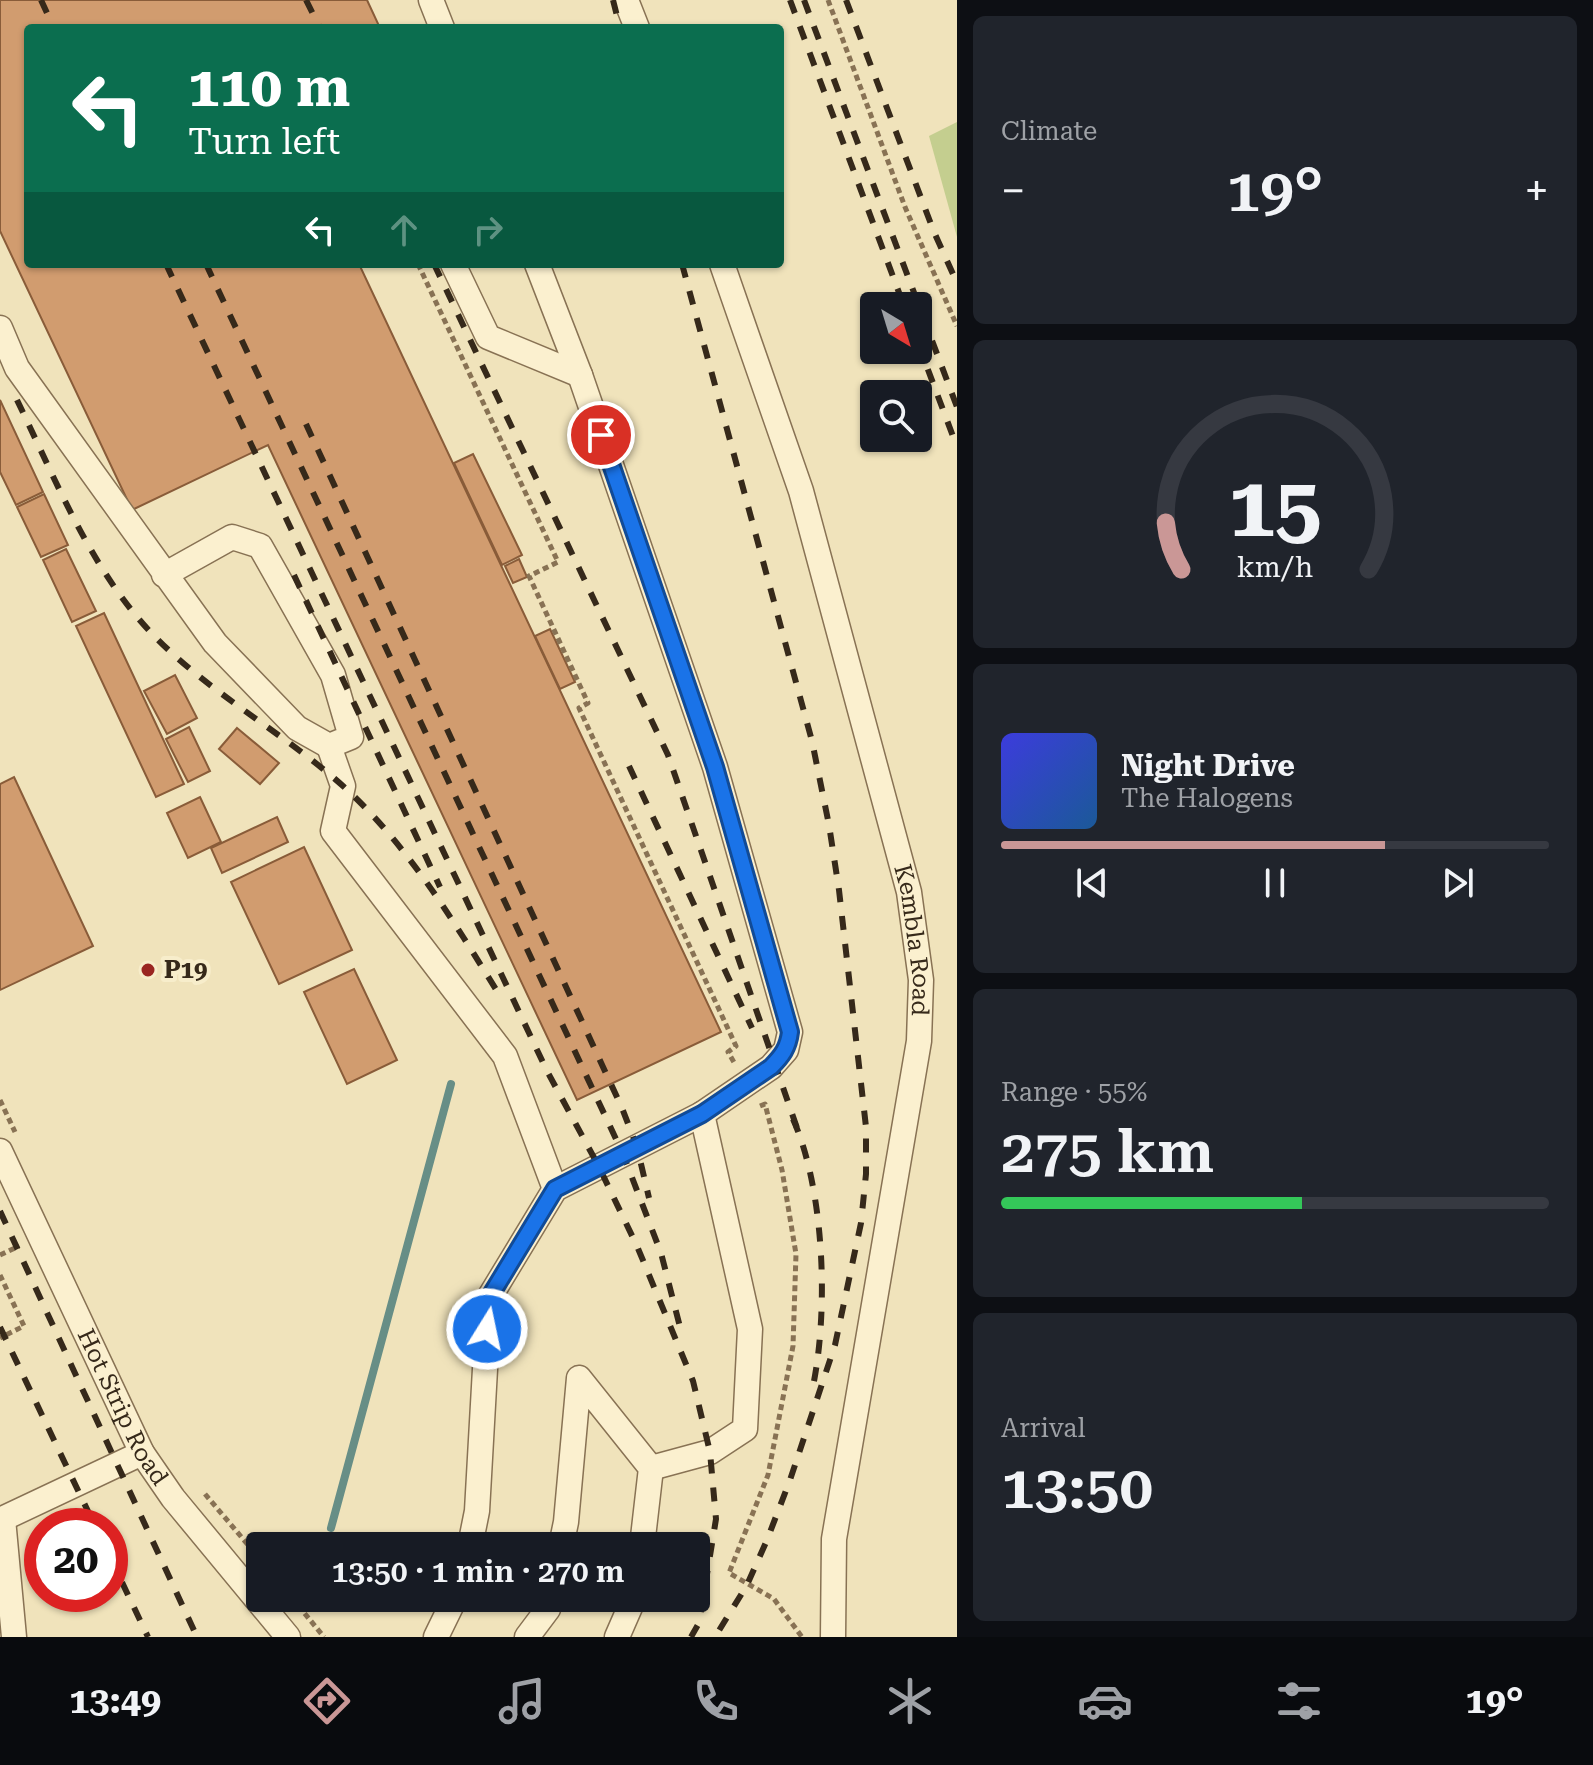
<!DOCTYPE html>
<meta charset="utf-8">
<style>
:root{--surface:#171b24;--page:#20242c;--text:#f1f3f6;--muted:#9ea1a6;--line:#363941;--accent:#ca9796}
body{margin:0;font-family:"Roboto Serif",serif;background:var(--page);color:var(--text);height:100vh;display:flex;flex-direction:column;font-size:30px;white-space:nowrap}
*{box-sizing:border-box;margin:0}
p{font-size:26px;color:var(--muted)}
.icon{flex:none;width:44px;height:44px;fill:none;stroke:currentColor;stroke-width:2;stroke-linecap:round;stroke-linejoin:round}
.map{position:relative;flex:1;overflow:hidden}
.side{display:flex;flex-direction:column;gap:16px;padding:16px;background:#0d0f14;width:636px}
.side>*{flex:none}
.banner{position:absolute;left:24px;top:24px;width:760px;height:244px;border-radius:8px;box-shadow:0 2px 6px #0004;background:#0b6e4f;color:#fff;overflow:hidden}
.needle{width:52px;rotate:142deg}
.tools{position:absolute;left:860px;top:292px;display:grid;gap:16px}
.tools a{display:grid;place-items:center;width:72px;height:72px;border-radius:8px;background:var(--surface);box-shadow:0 2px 6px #0004;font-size:40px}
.speed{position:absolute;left:24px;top:1508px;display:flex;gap:16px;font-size:40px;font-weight:700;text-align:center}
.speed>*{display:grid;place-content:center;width:104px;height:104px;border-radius:50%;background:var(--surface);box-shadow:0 2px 6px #0004;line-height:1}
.speed .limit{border:12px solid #d22;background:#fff;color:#111}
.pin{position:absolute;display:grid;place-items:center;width:68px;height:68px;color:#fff;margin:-34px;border:4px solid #fff;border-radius:50%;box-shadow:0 2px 8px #0007}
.me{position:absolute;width:88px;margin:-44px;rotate:10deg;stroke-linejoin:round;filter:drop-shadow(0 0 6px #0008)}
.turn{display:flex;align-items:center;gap:28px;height:168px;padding:0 32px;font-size:36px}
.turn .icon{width:104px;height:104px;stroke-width:2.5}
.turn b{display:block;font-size:56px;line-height:68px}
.lanes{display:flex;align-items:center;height:76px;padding:0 32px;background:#0003;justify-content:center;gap:40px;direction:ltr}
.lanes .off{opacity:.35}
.big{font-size:60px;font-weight:600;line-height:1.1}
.side .widget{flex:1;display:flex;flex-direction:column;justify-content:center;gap:12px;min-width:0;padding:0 28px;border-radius:12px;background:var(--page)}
.side .dial{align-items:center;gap:0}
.dial svg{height:208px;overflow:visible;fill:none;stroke:var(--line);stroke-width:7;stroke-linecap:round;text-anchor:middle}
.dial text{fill:var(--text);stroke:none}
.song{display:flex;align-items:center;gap:24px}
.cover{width:96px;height:96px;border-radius:12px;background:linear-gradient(135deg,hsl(240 70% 55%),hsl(210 70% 35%))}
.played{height:8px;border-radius:4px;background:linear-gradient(90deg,var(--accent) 70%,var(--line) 70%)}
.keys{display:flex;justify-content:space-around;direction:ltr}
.heat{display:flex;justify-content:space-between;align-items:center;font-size:44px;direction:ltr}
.charge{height:12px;border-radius:6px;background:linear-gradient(90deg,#34c759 55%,var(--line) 0)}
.trip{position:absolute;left:246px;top:1532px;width:464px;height:80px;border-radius:8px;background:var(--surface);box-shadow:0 2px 6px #0004;font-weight:600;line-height:80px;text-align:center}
.tab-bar{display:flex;height:128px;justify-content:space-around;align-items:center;background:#090b0e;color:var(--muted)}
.tab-bar .icon{width:56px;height:56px}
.tab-bar .current{color:var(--accent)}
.tab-bar b{font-size:36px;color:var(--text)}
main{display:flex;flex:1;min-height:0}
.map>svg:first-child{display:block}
</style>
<main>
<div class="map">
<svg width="957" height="1637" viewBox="0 0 957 1637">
<rect width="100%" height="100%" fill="#f0e3bb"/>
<!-- green -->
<polygon fill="#c4ce8f" points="957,122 957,237 929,136"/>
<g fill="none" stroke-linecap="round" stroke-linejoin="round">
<!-- stream -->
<polyline stroke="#678e86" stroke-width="8" points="331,1528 451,1084"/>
</g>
<!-- building -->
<g fill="#d19c6f" stroke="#895c39" stroke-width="2">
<polygon points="0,0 367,0 380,28 28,28 28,264 359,264 721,1032 577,1100 268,445 132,510 0,231"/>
<polygon points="0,400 43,492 16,505 0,472"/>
<polygon points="473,454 522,555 502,565 454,463"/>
<polygon points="44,494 68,545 41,557 17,507"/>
<polygon points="66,549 96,611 72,622 43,560"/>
<polygon points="519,559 527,577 513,583 505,566"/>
<polygon points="104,613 184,784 156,797 76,626"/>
<polygon points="550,629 575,682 560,689 535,636"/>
<polygon points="175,675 197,718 167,734 144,691"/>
<polygon points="189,727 210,771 188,782 166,739"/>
<polygon points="237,728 279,763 260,784 219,749"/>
<polygon points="14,777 93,946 0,990 0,784"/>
<polygon points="200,797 221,842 188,858 167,813"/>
<polygon points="277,817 288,842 222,873 211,848"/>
<polygon points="304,847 352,950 279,984 231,882"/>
<polygon points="354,969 397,1060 347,1084 304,992"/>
</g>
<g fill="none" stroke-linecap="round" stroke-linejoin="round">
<!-- minor casing -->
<g stroke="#887254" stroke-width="27">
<g id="minor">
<polyline points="431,0 442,28"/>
<polyline points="626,0 637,28"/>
<polyline points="453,264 488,337 580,375"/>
<path id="s1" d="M722,264l79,227 108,401 12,88 -2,61 -85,498 -1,98"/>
<polyline points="0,328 17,368 215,643 297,728 329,746 351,737 333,675 260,546 232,537 164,575"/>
<polyline points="329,746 343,786 333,831 505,1056 555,1189"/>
<path id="s2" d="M0,1151l142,302 31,45 115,139"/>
<polyline points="651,1468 710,1452 745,1429 750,1329 702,1114"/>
<polyline points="3,1519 14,1637"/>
<polyline points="0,1520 142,1453"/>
<polyline points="470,1546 477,1511 489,1298 555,1189 702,1114 771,1067 786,1050 790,1032 715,767 580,375 537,264"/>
<polyline points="561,1546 566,1522 579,1378 651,1468 642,1546"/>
<polyline points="436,1637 455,1598"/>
<polyline points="527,1637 548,1609 550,1598"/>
<polyline points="617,1637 634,1598"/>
</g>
</g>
<!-- path -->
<g stroke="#887254" stroke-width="5" stroke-dasharray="6 4" stroke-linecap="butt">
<polyline points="828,0 905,207 957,326"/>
<polyline points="418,264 558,562 529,576 588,703 579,708 736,1046 728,1052 735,1064"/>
<polyline points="0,1100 15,1132"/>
<polyline points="760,1106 765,1104 782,1170 796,1254 793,1346 768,1475 729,1573 774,1599 802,1637"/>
<polyline points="0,1255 19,1246"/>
<polyline points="0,1275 24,1326 0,1338"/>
<polyline points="205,1494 260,1559"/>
<polyline points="292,1598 324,1637"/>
</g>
<!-- minor -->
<use href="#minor" stroke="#fbf0cf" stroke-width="24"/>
<!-- rail -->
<g stroke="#36291a" stroke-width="6" stroke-dasharray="14 14" stroke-linecap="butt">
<polyline points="41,0 54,28"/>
<polyline points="306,0 320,28"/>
<polyline points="613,0 620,28"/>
<polyline points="790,0 904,306"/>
<polyline points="804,0 957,407"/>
<polyline points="846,0 934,232 957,283"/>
<polyline points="166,264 547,1071 598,1165 637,1246 693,1381 710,1452 716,1519 699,1623 691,1637"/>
<polyline points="206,264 623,1154 661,1253 680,1327"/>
<polyline points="434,264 668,755 797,1128"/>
<polyline points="682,264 812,741 829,825 839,890 866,1127 866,1174 861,1223 835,1345 790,1480 767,1540 747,1585 715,1637"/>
<polyline points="918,343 957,447"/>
<path d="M17,400c35,72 66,150 116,212 57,71 143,114 210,174 67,61 112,138 159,213"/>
<polyline points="306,424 622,1108 637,1147 649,1198"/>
<polyline points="294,575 440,887"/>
<polyline points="629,766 752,1028"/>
<path d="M793,1119c32,72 36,195 19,272"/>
<polyline points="0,1211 197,1637"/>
<polyline points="0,1327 95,1526"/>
<polyline points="110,1557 148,1637"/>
</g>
</g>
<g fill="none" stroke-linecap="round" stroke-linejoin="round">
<!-- route casing -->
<g stroke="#114b97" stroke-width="20">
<path id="route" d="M487,1329l2,-31 66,-109 147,-75 69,-47c11,-11 17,-19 19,-35l-75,-265 -114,-332"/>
</g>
<!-- route -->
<use href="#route" stroke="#1a73e8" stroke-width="14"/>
</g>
<!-- markers -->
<circle fill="#9a2621" stroke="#f7edcb" stroke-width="3" cx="148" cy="970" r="8"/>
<g text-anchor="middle" stroke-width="8" stroke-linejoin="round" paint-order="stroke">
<!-- street labels -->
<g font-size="24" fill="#36291a" stroke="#f7edcb">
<text dy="8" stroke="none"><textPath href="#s1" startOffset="704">Kembla Road</textPath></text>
<text dy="8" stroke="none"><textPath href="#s2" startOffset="284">Hot Strip Road</textPath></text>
</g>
<!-- poi labels -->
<g font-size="24" font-weight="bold" fill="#36291a" stroke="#f7edcb" text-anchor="start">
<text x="164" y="978">P19</text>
</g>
</g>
</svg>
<div class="tools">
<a><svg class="needle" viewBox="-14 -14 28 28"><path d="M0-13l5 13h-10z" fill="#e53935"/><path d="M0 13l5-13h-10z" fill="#9ea1a6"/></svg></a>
<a><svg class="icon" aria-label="search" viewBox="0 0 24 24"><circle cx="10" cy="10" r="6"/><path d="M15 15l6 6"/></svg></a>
</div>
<div class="speed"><div class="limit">20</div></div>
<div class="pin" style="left:601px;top:435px;background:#d93025"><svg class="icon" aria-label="arrive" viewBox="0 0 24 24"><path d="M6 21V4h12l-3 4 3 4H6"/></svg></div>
<svg class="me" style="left:487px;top:1329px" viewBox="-20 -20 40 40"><circle r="17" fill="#1a73e8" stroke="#fff" stroke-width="3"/><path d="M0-11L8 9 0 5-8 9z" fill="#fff"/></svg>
<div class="trip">13:50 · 1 min · 270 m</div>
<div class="banner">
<div class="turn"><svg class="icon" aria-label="left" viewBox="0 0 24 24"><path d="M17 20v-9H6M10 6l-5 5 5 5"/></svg><div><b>110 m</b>Turn left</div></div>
<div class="lanes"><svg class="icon" aria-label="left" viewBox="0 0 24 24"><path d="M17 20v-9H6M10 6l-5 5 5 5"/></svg><svg class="icon off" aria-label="ahead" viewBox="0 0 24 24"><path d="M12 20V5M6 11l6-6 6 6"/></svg><svg class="icon off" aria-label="right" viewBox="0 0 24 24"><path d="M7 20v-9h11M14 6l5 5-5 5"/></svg></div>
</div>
</div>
<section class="side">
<div class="widget"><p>Climate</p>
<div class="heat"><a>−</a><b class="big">19°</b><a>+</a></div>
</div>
<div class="widget dial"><svg viewBox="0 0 100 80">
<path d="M14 69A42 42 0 1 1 86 69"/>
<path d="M14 69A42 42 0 0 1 8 51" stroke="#ca9796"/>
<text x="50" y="56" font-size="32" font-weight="700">15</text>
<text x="50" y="72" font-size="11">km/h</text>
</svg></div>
<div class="widget">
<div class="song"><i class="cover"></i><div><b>Night Drive</b><p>The Halogens</p></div></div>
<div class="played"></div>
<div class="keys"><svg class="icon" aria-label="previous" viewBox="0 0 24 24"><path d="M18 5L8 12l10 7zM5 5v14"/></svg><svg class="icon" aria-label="pause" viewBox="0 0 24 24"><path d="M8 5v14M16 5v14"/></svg><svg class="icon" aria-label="next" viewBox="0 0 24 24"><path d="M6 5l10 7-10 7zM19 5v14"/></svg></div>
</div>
<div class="widget"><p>Range · 55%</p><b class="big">275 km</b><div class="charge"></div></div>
<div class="widget"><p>Arrival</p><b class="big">13:50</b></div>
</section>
</main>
<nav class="tab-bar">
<b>13:49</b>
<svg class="icon current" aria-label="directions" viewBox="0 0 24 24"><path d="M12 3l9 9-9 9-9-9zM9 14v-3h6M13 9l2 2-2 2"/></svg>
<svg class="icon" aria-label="music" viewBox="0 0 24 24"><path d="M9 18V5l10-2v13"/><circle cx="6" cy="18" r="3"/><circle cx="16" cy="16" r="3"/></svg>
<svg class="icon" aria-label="phone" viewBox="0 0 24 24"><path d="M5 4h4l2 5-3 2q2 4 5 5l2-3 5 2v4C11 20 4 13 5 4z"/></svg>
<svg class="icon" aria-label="climate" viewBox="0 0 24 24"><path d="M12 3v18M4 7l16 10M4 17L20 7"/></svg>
<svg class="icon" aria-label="car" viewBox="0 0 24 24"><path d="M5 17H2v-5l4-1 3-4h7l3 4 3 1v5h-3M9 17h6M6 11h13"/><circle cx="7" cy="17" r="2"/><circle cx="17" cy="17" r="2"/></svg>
<svg class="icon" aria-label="filters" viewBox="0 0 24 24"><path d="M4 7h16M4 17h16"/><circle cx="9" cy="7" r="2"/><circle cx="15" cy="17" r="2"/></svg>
<b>19°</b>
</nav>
